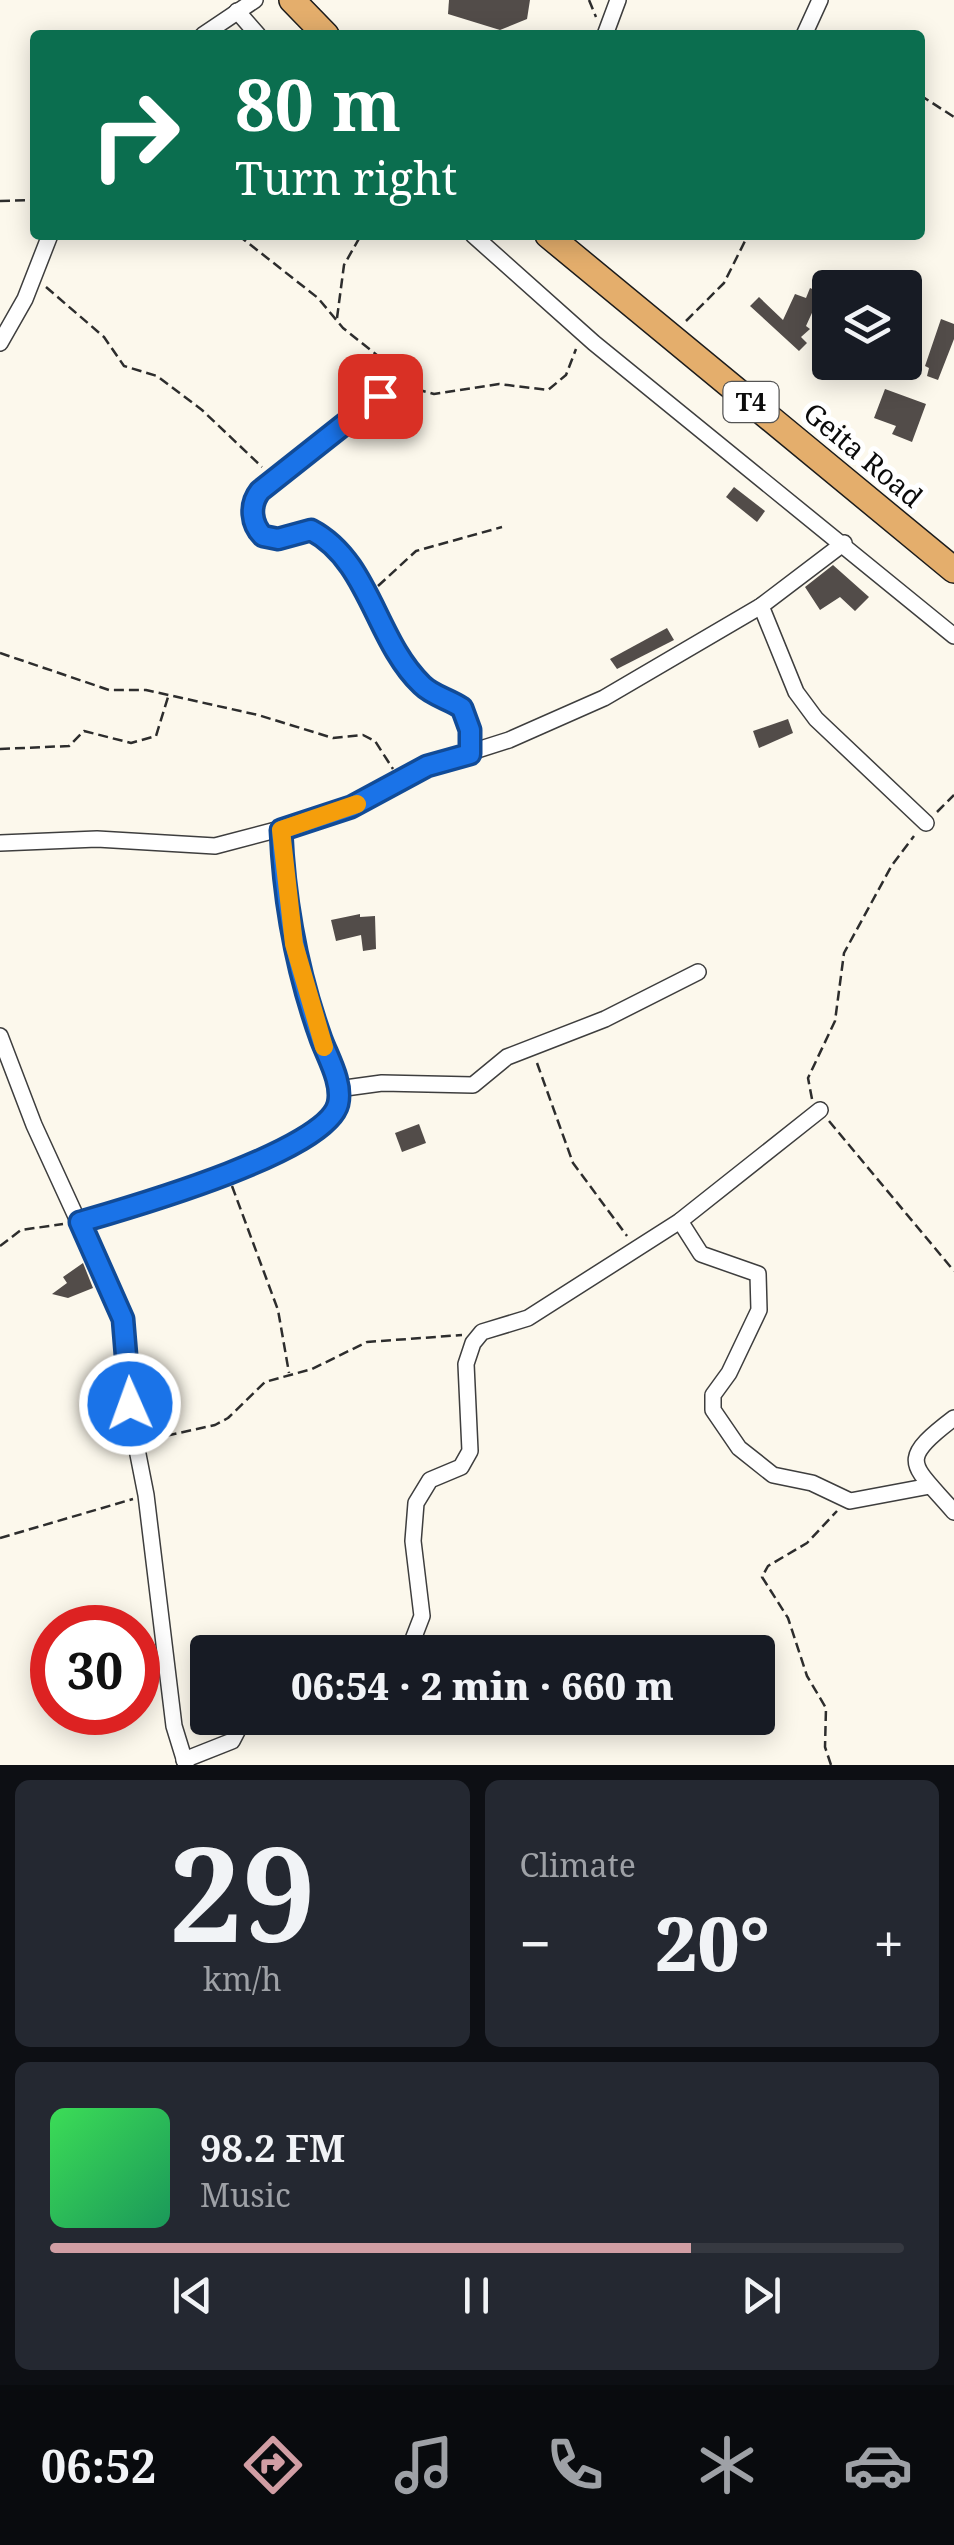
<!DOCTYPE html>
<meta charset="utf-8">
<style>
:root{--surface:#171b24;--page:#242831;--text:#f1f3f6;--muted:#9ea1a6;--line:#363941;--accent:#d19ea4}
body{margin:0;font-family:"Noto Serif",serif;background:var(--page);color:var(--text);height:100vh;display:flex;flex-direction:column;font-size:38px;white-space:nowrap}
*{box-sizing:border-box;margin:0}
p{font-size:32px;color:var(--muted)}
.icon{flex:none;width:55px;height:55px;fill:none;stroke:currentColor;stroke-width:2;stroke-linecap:round;stroke-linejoin:round}
.map{position:relative;height:1765px;overflow:hidden}
.side{display:flex;flex-direction:column;gap:15px;padding:15px;background:#0d0f14;flex:1}
.side>*{flex:none}
.guide{position:absolute;left:30px;top:30px;width:895px;height:210px;border-radius:10px;box-shadow:0 5px 25px #0003;background:#0b6e4f;color:#fff;overflow:hidden}
.buttons{position:absolute;left:812px;top:270px;display:grid;gap:20px}
.buttons a{display:grid;place-items:center;width:110px;height:110px;border-radius:10px;background:var(--surface);box-shadow:0 5px 25px #0003;font-size:50px}
.speed{position:absolute;left:30px;top:1605px;display:flex;gap:20px;font-size:50px;font-weight:700;text-align:center}
.speed>*{display:grid;place-content:center;width:130px;height:130px;border-radius:50%;background:var(--surface);box-shadow:0 5px 25px #0003;line-height:1}
.speed .limit{border:15px solid #d22;background:#fff;color:#111}
.pin{position:absolute;display:grid;place-items:center;width:85px;height:85px;color:#fff;margin:-42px;border-radius:20px;box-shadow:0 5px 15px #0006}
.me{position:absolute;width:110px;margin:-55px;rotate:358deg;stroke-linejoin:round;filter:drop-shadow(0 0 8px #0008)}
.turn{display:flex;align-items:center;gap:35px;height:210px;padding:0 40px;font-size:45px}
.turn .icon{width:130px;height:130px;stroke-width:2.5}
.turn b{display:block;font-size:70px;line-height:85px}
.big{font-size:75px;font-weight:800;line-height:1.1}
.side .tile{flex:1;display:flex;flex-direction:column;justify-content:center;gap:15px;min-width:0;padding:0 35px;border-radius:15px;background:var(--page)}
.side .dial{align-items:center;gap:0}
.dial b{font-size:130px;line-height:1}
.song{display:flex;align-items:center;gap:30px}
.cover{width:120px;height:120px;border-radius:15px;background:linear-gradient(135deg,hsl(130 70% 55%),hsl(150 70% 35%))}
.played{height:10px;border-radius:5px;background:linear-gradient(90deg,var(--accent) 75%,var(--line) 75%)}
.keys{display:flex;justify-content:space-around;direction:ltr}
.heat{display:flex;justify-content:space-between;align-items:center;font-size:55px;direction:ltr}
.side .tiles{flex:1;display:grid;gap:15px;grid-template-columns:1fr 1fr}
.tile:last-child{grid-column:span 2}
.trip{position:absolute;left:190px;top:1635px;width:585px;height:100px;border-radius:10px;background:var(--surface);box-shadow:0 5px 25px #0003;font-weight:800;line-height:100px;text-align:center}
.menu{display:flex;height:160px;justify-content:space-around;align-items:center;background:#090b0e;color:var(--muted)}
.menu .icon{width:70px;height:70px}
.menu .selected{color:var(--accent)}
.menu b{font-size:45px;color:var(--text)}
.map>svg:first-child{display:block}
</style>
<div class="map">
<svg width="954" height="1765" viewBox="0 0 954 1765">
<rect width="100%" height="100%" fill="#fcf8ec"/>
<!-- building -->
<g fill="#524c49">
<polygon points="449,0 530,0 527,19 500,30 448,14"/>
<polygon points="810,288 821,293 806,326 810,329 801,337 807,343 799,351 750,306 759,297 783,320 795,294 806,298"/>
<polygon points="941,319 954,324 954,339 938,380 927,376 929,368 925,366"/>
<polygon points="885,389 926,404 912,442 892,434 896,426 874,418"/>
<polygon points="734,487 765,511 757,522 726,497"/>
<polygon points="833,565 869,597 855,611 840,597 820,610 805,587"/>
<polygon points="667,628 674,640 617,669 610,659"/>
<polygon points="788,719 793,733 759,748 753,731"/>
<polygon points="360,914 360,917 375,916 376,949 363,951 361,935 336,941 331,920"/>
<polygon points="419,1124 426,1143 402,1152 395,1133"/>
<polygon points="83,1263 93,1288 68,1298 52,1294 67,1283 63,1277"/>
</g>
<g fill="none" stroke-linecap="round" stroke-linejoin="round">
<!-- minor casing -->
<g stroke="#3e3e3e" stroke-width="18">
<g id="minor">
<polyline points="237,11 258,35"/>
<polyline points="203,35 255,0"/>
<polyline points="605,35 618,0"/>
<polyline points="804,35 820,0"/>
<polyline points="473,235 594,343 954,636"/>
<polyline points="0,343 25,299 50,235"/>
<path d="M403,381l-143,110c-11,14 -9,33 3,45l15,3 33,-9c59,32 64,110 111,155 11,11 27,14 40,23l8,21v25"/>
<polyline points="761,606 796,692 816,719 926,823"/>
<polyline points="0,843 97,839 215,846 325,817 377,796 427,766 509,740 604,698 761,606 844,543"/>
<polyline points="0,1036 34,1125 123,1319 133,1429 146,1495 174,1726 186,1765"/>
<polyline points="338,1089 382,1083 473,1085 507,1057 605,1019 698,972"/>
<polyline points="680,1221 701,1254 758,1274 759,1310 729,1373 713,1395 713,1410 739,1448 773,1475 812,1483 850,1501 930,1486"/>
<path d="M80,1222c47,-14 246,-70 258,-118 5,-21 -10,-46 -17,-65 -24,-67 -37,-138 -40,-209"/>
<path d="M954,1418c-58,44 -42,45 0,94"/>
<polyline points="400,1652 412,1642 422,1616 413,1541 416,1503 430,1480 461,1467 470,1451 466,1364 473,1343 482,1332 528,1318 680,1221 820,1110"/>
<polyline points="184,1760 232,1741 244,1718"/>
</g>
</g>
<!-- trunk casing -->
<g stroke="#1c1c1c" stroke-width="28">
<g id="trunk">
<polyline points="292,0 326,35"/>
<polyline points="548,235 954,570"/>
</g>
</g>
<!-- path -->
<g stroke="#2d2d2d" stroke-width="2.5" stroke-dasharray="10 5" stroke-linecap="butt">
<polyline points="589,0 596,17"/>
<polyline points="920,95 954,117"/>
<polyline points="0,201 35,200"/>
<polyline points="238,235 318,298 343,328 392,367"/>
<polyline points="46,287 104,337 124,366 157,376 202,410 262,467"/>
<polyline points="337,318 344,265 361,235"/>
<polyline points="686,321 724,283 748,235"/>
<polyline points="416,389 434,394 499,384 548,390 566,375 576,349"/>
<polyline points="378,586 416,551 502,527"/>
<polyline points="0,653 109,690 146,690 258,715 333,738 363,735 375,741 393,769"/>
<polyline points="0,749 69,746 84,731 131,743 156,736 168,697"/>
<polyline points="937,812 954,795"/>
<polyline points="537,1063 573,1163 627,1236"/>
<polyline points="812,1099 808,1078 835,1021 844,953 892,865 914,836"/>
<polyline points="829,1121 954,1271"/>
<polyline points="232,1186 278,1310 289,1373"/>
<polyline points="0,1246 21,1230 63,1224"/>
<polyline points="152,1439 215,1425 228,1418 265,1382 312,1369 367,1342 462,1335"/>
<polyline points="0,1538 133,1499"/>
<polyline points="831,1765 825,1747 826,1708 807,1676 788,1618 762,1577 768,1566 807,1543 837,1511"/>
</g>
<!-- minor -->
<use href="#minor" stroke="#fff" stroke-width="15"/>
<!-- trunk -->
<use href="#trunk" stroke="#e4ae6c" stroke-width="25"/>
</g>
<g fill="none" stroke-linecap="round" stroke-linejoin="round">
<!-- route casing -->
<g stroke="#114b97" stroke-width="25">
<path id="route" d="M130,1404l-7,-85 -43,-97c48,-14 246,-70 258,-118 5,-21 -10,-46 -17,-65 -24,-67 -37,-138 -40,-209l70,-23 76,-41 43,-12v-24l-8,-22c-13,-9 -29,-12 -40,-23 -47,-45 -52,-124 -111,-155l-33,9 -15,-3c-12,-12 -14,-31 -3,-45l120,-95"/>
</g>
<!-- route -->
<use href="#route" stroke="#1a73e8" stroke-width="18"/>
<!-- slow -->
<polyline stroke="#f59e0b" stroke-width="18" points="324,1047 294,944 281,830 357,804"/>
</g>
<g text-anchor="middle" stroke-width="10" stroke-linejoin="round" paint-order="stroke">
<!-- shield labels -->
<rect fill="#fff" stroke="#545454" stroke-width="2.5" x="723.5" y="382" width="55" height="40" rx="8"/>
<g font-size="25" font-weight="bold" fill="#0b0b0b">
<text x="751" y="411">T4</text>
</g>
<!-- street labels -->
<g font-size="28" fill="#0b0b0b" stroke="#fff">
<text transform="translate(863 455) rotate(40)" y="10">Geita Road</text>
</g>
</g>
</svg>
<div class="buttons">
<a><svg class="icon" aria-label="layers" viewBox="0 0 24 24"><path d="M12 4l9 5-9 5-9-5zM3 14l9 5 9-5"/></svg></a>
</div>
<div class="speed"><div class="limit">30</div></div>
<div class="pin" style="left:380px;top:396px;background:#d93025"><svg class="icon" aria-label="arrive" viewBox="0 0 24 24"><path d="M6 21V4h12l-3 4 3 4H6"/></svg></div>
<svg class="me" style="left:130px;top:1404px" viewBox="-20 -20 40 40"><circle r="17" fill="#1a73e8" stroke="#fff" stroke-width="3"/><path d="M0-11L8 9 0 5-8 9z" fill="#fff"/></svg>
<div class="trip">06:54 · 2 min · 660 m</div>
<div class="guide">
<div class="turn"><svg class="icon" aria-label="right" viewBox="0 0 24 24"><path d="M7 20v-9h11M14 6l5 5-5 5"/></svg><div><b>80 m</b>Turn right</div></div>
</div>
</div>
<section class="side">
<div class="tiles">
<div class="tile dial"><b>29</b><p>km/h</p></div>
<div class="tile"><p>Climate</p>
<div class="heat"><a>−</a><b class="big">20°</b><a>+</a></div>
</div>
<div class="tile">
<div class="song"><i class="cover"></i><div><b>98.2 FM</b><p>Music</p></div></div>
<div class="played"></div>
<div class="keys"><svg class="icon" aria-label="previous" viewBox="0 0 24 24"><path d="M18 5L8 12l10 7zM5 5v14"/></svg><svg class="icon" aria-label="pause" viewBox="0 0 24 24"><path d="M8 5v14M16 5v14"/></svg><svg class="icon" aria-label="next" viewBox="0 0 24 24"><path d="M6 5l10 7-10 7zM19 5v14"/></svg></div>
</div>
</div>
</section>
<nav class="menu">
<b>06:52</b>
<svg class="icon selected" aria-label="directions" viewBox="0 0 24 24"><path d="M12 3l9 9-9 9-9-9zM9 14v-3h6M13 9l2 2-2 2"/></svg>
<svg class="icon" aria-label="music" viewBox="0 0 24 24"><path d="M9 18V5l10-2v13"/><circle cx="6" cy="18" r="3"/><circle cx="16" cy="16" r="3"/></svg>
<svg class="icon" aria-label="phone" viewBox="0 0 24 24"><path d="M5 4h4l2 5-3 2q2 4 5 5l2-3 5 2v4C11 20 4 13 5 4z"/></svg>
<svg class="icon" aria-label="climate" viewBox="0 0 24 24"><path d="M12 3v18M4 7l16 10M4 17L20 7"/></svg>
<svg class="icon" aria-label="car" viewBox="0 0 24 24"><path d="M5 17H2v-5l4-1 3-4h7l3 4 3 1v5h-3M9 17h6M6 11h13"/><circle cx="7" cy="17" r="2"/><circle cx="17" cy="17" r="2"/></svg>
</nav>
